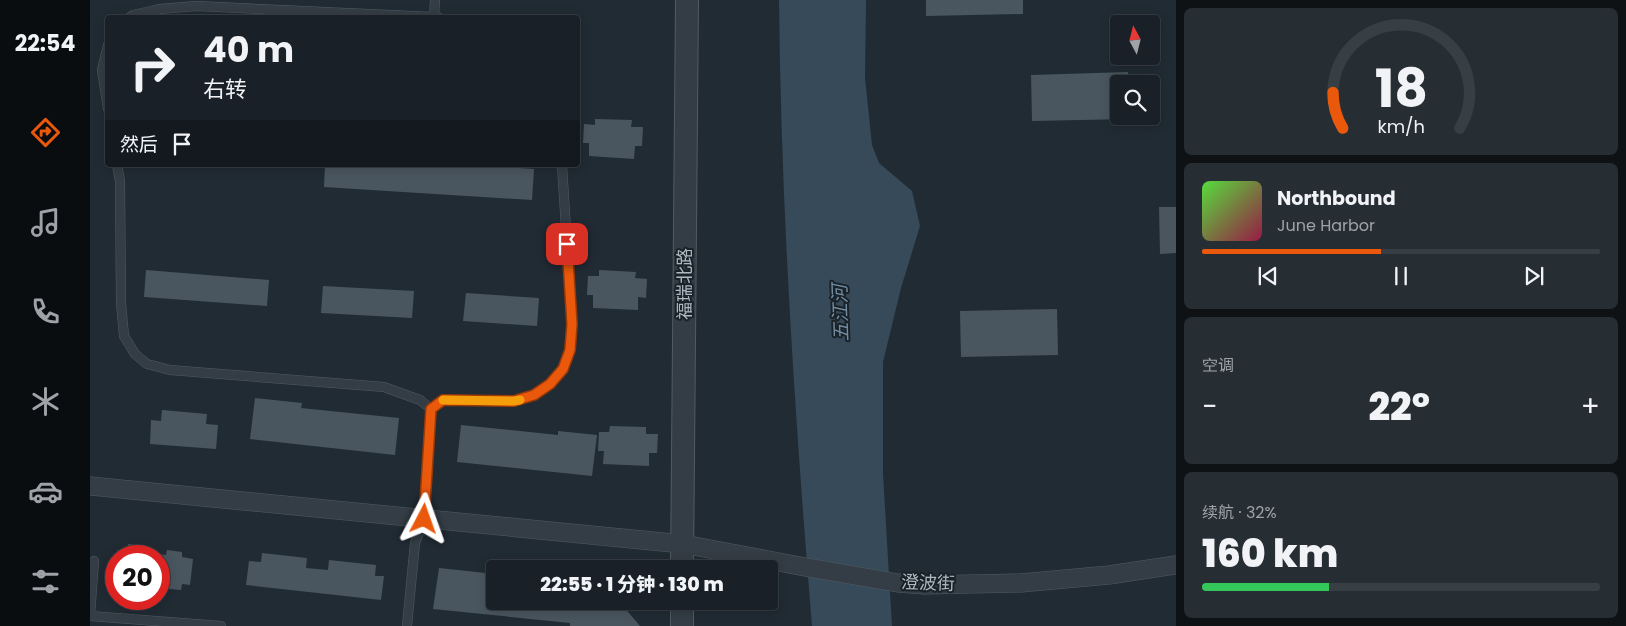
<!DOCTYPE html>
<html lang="zh">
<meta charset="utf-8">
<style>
:root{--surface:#192027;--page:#262d33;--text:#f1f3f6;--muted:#9fa3a7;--line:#373e44;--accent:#ea580c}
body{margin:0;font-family:Poppins,"Noto Sans SC",sans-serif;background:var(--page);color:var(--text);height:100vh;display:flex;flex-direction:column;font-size:19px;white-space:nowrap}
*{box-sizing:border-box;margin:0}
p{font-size:16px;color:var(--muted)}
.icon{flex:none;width:28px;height:28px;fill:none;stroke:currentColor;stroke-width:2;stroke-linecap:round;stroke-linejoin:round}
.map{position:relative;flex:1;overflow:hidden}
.sheet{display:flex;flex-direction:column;gap:8px;padding:8px;background:#0e1215;width:450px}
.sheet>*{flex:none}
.banner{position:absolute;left:15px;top:15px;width:475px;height:152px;border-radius:5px;box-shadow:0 2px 12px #0003,0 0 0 1px var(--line);background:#192027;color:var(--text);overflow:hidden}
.needle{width:32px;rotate:353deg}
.fabs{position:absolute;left:1020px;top:15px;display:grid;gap:10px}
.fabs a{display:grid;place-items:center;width:50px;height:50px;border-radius:5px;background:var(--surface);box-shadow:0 2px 12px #0003,0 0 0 1px var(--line);font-size:25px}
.speed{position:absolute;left:15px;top:545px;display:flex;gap:10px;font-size:25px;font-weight:700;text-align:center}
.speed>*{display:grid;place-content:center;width:65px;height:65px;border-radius:50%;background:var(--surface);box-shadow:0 2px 12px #0003,0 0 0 1px var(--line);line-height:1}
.speed .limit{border:8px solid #d22;background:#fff;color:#111}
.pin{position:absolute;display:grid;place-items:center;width:42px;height:42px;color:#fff;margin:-21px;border-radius:10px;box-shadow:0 2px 8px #0006}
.me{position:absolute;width:55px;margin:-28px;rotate:4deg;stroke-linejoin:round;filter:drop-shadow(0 0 4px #0008)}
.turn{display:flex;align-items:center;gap:18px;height:105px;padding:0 15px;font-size:22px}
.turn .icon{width:65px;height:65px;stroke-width:2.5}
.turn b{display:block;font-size:35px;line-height:42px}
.then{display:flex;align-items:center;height:48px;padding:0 15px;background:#0003;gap:10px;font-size:19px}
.big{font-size:38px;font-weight:800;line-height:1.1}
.sheet .tile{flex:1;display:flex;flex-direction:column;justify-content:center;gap:8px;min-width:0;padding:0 18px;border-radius:8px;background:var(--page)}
.sheet .dial{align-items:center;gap:0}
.dial svg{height:130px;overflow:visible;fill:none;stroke:var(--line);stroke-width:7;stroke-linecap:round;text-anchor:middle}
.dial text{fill:var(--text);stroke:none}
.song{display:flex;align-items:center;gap:15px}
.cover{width:60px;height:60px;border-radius:8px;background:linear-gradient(135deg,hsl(110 70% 55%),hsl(340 70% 35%))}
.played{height:5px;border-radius:2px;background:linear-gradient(90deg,var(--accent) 45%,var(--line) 45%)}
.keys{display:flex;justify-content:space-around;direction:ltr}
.heat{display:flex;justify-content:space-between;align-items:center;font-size:28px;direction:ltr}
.charge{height:8px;border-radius:4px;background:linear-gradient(90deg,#34c759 32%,var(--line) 0)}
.trip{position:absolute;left:396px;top:560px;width:292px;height:50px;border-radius:5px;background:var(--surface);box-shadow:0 2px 12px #0003,0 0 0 1px var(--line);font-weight:800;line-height:50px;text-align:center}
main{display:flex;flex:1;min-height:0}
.tabs{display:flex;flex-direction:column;width:90px;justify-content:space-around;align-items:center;background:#0a0d10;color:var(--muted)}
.tabs .icon{width:35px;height:35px}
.tabs .on{color:var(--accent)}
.tabs b{font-size:22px;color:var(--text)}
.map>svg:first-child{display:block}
</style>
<main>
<nav class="tabs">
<b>22:54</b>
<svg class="icon on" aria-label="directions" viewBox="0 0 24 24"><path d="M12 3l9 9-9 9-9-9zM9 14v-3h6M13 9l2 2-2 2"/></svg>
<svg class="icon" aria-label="music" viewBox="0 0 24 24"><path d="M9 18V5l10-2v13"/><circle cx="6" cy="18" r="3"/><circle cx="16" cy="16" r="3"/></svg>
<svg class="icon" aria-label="phone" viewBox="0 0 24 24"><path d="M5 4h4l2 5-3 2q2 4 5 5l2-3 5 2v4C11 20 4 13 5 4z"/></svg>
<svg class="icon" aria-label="climate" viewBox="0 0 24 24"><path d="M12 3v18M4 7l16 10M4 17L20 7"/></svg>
<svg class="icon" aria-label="car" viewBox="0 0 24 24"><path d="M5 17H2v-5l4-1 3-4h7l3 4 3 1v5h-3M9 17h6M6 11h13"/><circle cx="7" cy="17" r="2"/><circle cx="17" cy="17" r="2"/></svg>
<svg class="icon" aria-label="filters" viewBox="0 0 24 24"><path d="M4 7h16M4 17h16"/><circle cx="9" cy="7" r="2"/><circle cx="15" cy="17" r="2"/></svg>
</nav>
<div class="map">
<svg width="1086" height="626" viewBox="0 0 1086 626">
<rect width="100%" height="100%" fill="#212b34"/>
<!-- water -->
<path fill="#364a59" d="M689,0h87l-1,78 7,67 7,18 33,28 8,35 -19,62 -18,74v112l9,152h-80c-17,-208 -31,-417 -33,-626z"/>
<!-- building -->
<g fill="#4a565f">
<polygon points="836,0 933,0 933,14 836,16"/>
<polygon points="1038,72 1038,84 1029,84 1029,116 1039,116 1039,119 942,121 941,75"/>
<polygon points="505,119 542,120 541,127 553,127 552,146 545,146 544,159 499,156 499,143 493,143 494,124 505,125"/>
<polygon points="235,165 384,165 444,169 442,200 234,187"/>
<polygon points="1069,207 1086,207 1086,253 1070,254"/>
<polygon points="56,270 179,280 177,306 54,297"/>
<polygon points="509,270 546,272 545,278 557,279 556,298 548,297 548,310 503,308 503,295 497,295 498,276 509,276"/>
<polygon points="233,286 324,291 322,318 231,313"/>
<polygon points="376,293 449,298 447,326 373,321"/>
<polygon points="967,309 968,355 871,357 870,311"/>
<polygon points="165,398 212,403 211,408 309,418 305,455 160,439"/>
<polygon points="72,410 117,414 116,424 128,425 126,449 60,444 61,420 71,421"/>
<polygon points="371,425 468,435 468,431 507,435 502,476 367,462"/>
<polygon points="520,426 556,427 556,434 568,434 567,453 559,453 559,466 513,464 514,451 508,451 509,432 519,432"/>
<polygon points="38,544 54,546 53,553 63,554 63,556 27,556 27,550 37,551"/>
<polygon points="77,550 92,552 92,557 103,559 100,585 92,584 91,590 69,588 70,580 69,580 68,554 76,555"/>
<polygon points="172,553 217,558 216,568 238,570 239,560 286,565 285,576 294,576 291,600 156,585 159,561 171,562"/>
<polygon points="349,568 405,574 405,601 529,601 550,626 480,626 480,623 343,609"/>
</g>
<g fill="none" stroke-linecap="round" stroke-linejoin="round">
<!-- service casing -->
<g stroke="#525b62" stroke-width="10">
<g id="service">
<polyline points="345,0 344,17 348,17"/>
<polyline points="39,18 43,15 69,9 106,6 344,17"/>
<polyline points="18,45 12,70 18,109"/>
<polyline points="27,165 30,181 31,303 34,336 45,354 57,364 80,370 294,387 330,400 341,409"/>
<polyline points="0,615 4,561"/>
<polyline points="0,616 131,626"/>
<polyline points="317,626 325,543 334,519 341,409 353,400 424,401 444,395 460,384 473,369 480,350 482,324 472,165"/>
</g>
</g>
<!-- minor casing -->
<g stroke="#525b62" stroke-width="19">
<polyline id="minor" points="0,486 593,544 715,567 808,583 834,585 931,583 1019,575 1086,565"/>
</g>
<!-- tertiary casing -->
<g stroke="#525b62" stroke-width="24">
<g id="tertiary">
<polyline points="592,569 597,0"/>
<polyline points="592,626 592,601"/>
</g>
</g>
<!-- service -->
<use href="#service" stroke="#343d45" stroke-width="9"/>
<!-- minor -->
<use href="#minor" stroke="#343d45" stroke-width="18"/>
<!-- tertiary -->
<use href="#tertiary" stroke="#343d45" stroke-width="22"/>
</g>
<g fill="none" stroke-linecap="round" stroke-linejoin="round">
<!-- route casing -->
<g stroke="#983908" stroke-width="12">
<polyline id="route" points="334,519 341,409 353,400 424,401 444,395 460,384 473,369 480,350 482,324 477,244"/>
</g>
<!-- route -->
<use href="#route" stroke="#ea580c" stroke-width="9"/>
<!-- slow -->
<polyline stroke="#f59e0b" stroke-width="9" points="353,400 424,401 430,400"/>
</g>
<g text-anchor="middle" stroke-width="4" stroke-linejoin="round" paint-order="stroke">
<!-- street labels -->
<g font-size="18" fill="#afb8c1" stroke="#1a2229">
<text transform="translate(595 284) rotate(-90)" y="6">福瑞北路</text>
<text transform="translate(838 583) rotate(2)" y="6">澄波街</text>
</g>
<!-- water labels -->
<g font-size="19" font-style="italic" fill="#728da2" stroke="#1a2229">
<text transform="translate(750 313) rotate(-92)" y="7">五江河</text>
</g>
</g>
</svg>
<div class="fabs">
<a><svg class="needle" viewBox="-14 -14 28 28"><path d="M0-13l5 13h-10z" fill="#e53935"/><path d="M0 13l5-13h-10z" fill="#9fa3a7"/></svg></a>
<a><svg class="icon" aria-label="search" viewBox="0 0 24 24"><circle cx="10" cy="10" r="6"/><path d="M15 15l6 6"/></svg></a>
</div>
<div class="speed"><div class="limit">20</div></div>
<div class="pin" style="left:477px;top:244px;background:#d93025"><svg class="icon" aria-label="arrive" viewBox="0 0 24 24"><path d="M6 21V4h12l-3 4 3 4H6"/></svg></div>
<svg class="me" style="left:334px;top:519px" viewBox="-20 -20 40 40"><path d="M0-17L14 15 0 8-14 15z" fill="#ea580c" stroke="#fff" stroke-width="4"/></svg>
<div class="trip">22:55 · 1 分钟 · 130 m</div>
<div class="banner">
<div class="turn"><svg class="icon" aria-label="right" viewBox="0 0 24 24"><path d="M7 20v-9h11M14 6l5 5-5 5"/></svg><div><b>40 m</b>右转</div></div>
<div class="then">然后<svg class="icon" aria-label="arrive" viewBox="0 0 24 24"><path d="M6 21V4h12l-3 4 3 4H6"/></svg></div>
</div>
</div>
<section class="sheet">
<div class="tile dial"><svg viewBox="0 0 100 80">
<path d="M14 69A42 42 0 1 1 86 69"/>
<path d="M14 69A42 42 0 0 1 8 47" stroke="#ea580c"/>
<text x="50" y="56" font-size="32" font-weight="700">18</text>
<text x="50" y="72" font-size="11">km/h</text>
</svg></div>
<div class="tile">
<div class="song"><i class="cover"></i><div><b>Northbound</b><p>June Harbor</p></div></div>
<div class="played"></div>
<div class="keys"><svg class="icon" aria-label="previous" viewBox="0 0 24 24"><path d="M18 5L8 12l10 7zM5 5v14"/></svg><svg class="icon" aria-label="pause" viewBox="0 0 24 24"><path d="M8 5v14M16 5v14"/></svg><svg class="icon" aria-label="next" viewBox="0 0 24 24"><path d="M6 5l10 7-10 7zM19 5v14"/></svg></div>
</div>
<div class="tile"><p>空调</p>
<div class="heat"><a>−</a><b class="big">22°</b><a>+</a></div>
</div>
<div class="tile"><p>续航 · 32%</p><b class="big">160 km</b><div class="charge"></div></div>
</section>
</main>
